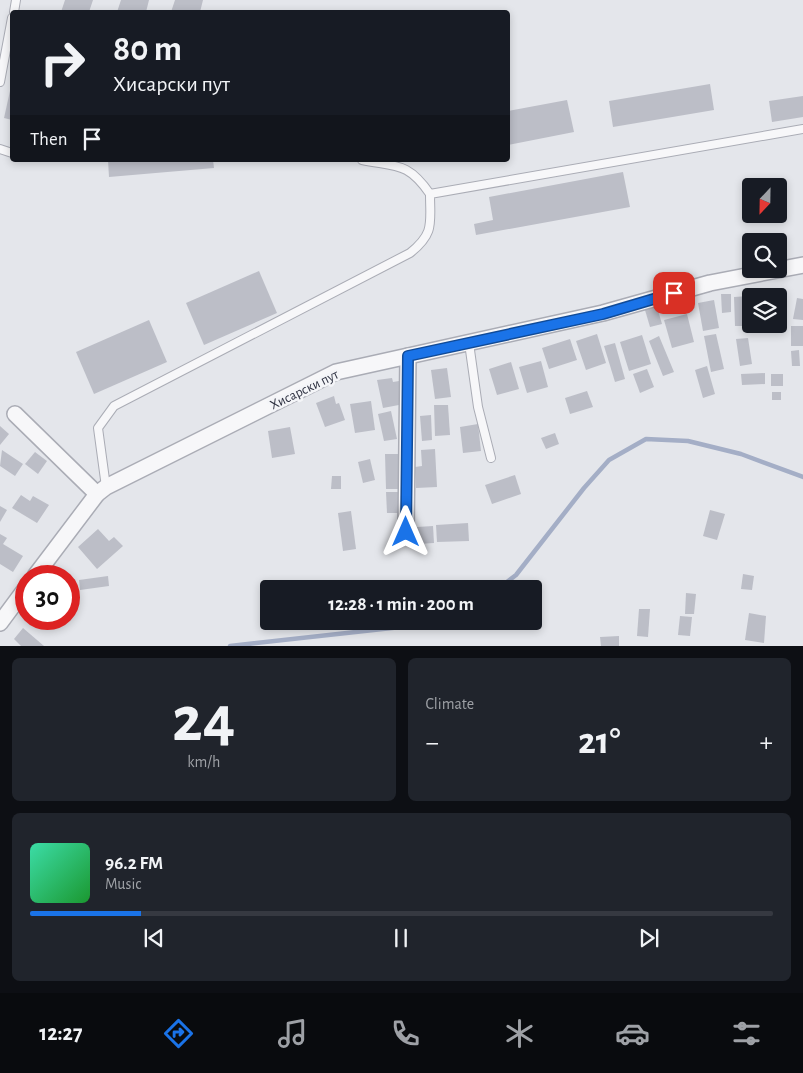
<!DOCTYPE html>
<meta charset="utf-8">
<style>
:root{--surface:#171b24;--page:#20242c;--text:#f1f3f6;--muted:#9ea1a6;--line:#363941;--accent:#1a73e8}
body{margin:0;font-family:"Alegreya Sans",sans-serif;background:var(--page);color:var(--text);height:100vh;display:flex;flex-direction:column;font-size:19px;white-space:nowrap}
*{box-sizing:border-box;margin:0}
p{font-size:16px;color:var(--muted)}
.icon{flex:none;width:28px;height:28px;fill:none;stroke:currentColor;stroke-width:2;stroke-linecap:round;stroke-linejoin:round}
.map{position:relative;height:646px;overflow:hidden}
.details{display:flex;flex-direction:column;gap:12px;padding:12px;background:#0d0f14;flex:1}
.details>*{flex:none}
.hud{position:absolute;left:10px;top:10px;width:500px;height:152px;border-radius:5px;box-shadow:0 2px 8px #0003;background:#171b24;color:var(--text);overflow:hidden}
.needle{width:32px;rotate:202deg}
.fabs{position:absolute;left:742px;top:178px;display:grid;gap:10px}
.fabs a{display:grid;place-items:center;width:45px;height:45px;border-radius:5px;background:var(--surface);box-shadow:0 2px 8px #0003;font-size:25px}
.speed{position:absolute;left:15px;top:565px;display:flex;gap:10px;font-size:25px;font-weight:700;text-align:center}
.speed>*{display:grid;place-content:center;width:65px;height:65px;border-radius:50%;background:var(--surface);box-shadow:0 2px 8px #0003;line-height:1}
.speed .limit{border:8px solid #d22;background:#fff;color:#111}
.pin{position:absolute;display:grid;place-items:center;width:42px;height:42px;color:#fff;margin:-21px;border-radius:10px;box-shadow:0 2px 8px #0006}
.me{position:absolute;width:55px;margin:-28px;rotate:0deg;stroke-linejoin:round;filter:drop-shadow(0 0 4px #0008)}
.turn{display:flex;align-items:center;gap:18px;height:105px;padding:0 20px;font-size:22px}
.turn .icon{width:65px;height:65px;stroke-width:2.5}
.turn b{display:block;font-size:35px;line-height:42px}
.then{display:flex;align-items:center;height:48px;padding:0 20px;background:#0003;gap:10px;font-size:19px}
.big{font-size:38px;font-weight:700;line-height:1.1}
.details .card{flex:1;display:flex;flex-direction:column;justify-content:center;gap:8px;min-width:0;padding:0 18px;border-radius:8px;background:var(--page)}
.details .dial{align-items:center;gap:0}
.dial b{font-size:65px;line-height:1}
.song{display:flex;align-items:center;gap:15px}
.cover{width:60px;height:60px;border-radius:8px;background:linear-gradient(135deg,hsl(160 70% 55%),hsl(130 70% 35%))}
.played{height:5px;border-radius:2px;background:linear-gradient(90deg,var(--accent) 15%,var(--line) 15%)}
.keys{display:flex;justify-content:space-around;direction:ltr}
.heat{display:flex;justify-content:space-between;align-items:center;font-size:28px;direction:ltr}
.details .tiles{flex:1;display:grid;gap:12px;grid-template-columns:1fr 1fr}
.card:last-child{grid-column:span 2}
.trip{position:absolute;left:260px;top:580px;width:282px;height:50px;border-radius:5px;background:var(--surface);box-shadow:0 2px 8px #0003;font-weight:700;line-height:50px;text-align:center}
.tabs{display:flex;height:80px;justify-content:space-around;align-items:center;background:#090b0e;color:var(--muted)}
.tabs .icon{width:35px;height:35px}
.tabs .on{color:var(--accent)}
.tabs b{font-size:22px;color:var(--text)}
.map>svg:first-child{display:block}
</style>
<div class="map">
<svg width="803" height="646" viewBox="0 0 803 646">
<rect width="100%" height="100%" fill="#e4e6eb"/>
<g fill="none" stroke-linecap="round" stroke-linejoin="round">
<!-- stream -->
<g stroke="#a4aec6" stroke-width="4.5">
<polyline points="498,589 516,575 584,488 609,460 646,439 688,441 741,454 803,477"/>
<polyline points="230,646 419,625 432,621"/>
</g>
</g>
<!-- building -->
<g fill="#bcbec7">
<polygon points="65,0 93,0 89,12 61,12"/>
<polygon points="121,0 149,0 146,12 117,12"/>
<polygon points="175,0 203,0 200,12 171,12"/>
<polygon points="12,82 12,120 4,118"/>
<polygon points="710,84 714,110 613,127 609,101"/>
<polygon points="803,96 803,117 772,122 769,101"/>
<polygon points="567,100 574,132 508,145 508,111"/>
<polygon points="108,160 213,160 214,168 109,177"/>
<polygon points="623,172 630,207 476,235 474,224 493,220 489,197"/>
<polygon points="259,271 277,313 204,345 186,303"/>
<polygon points="721,294 731,294 731,312 722,313"/>
<polygon points="749,296 751,324 755,324 755,326 735,326 734,297"/>
<polygon points="797,298 803,299 803,320 793,319"/>
<polygon points="714,300 719,328 703,331 698,303"/>
<polygon points="657,307 662,324 650,327 645,310"/>
<polygon points="687,314 694,342 672,348 664,320"/>
<polygon points="149,320 167,362 94,394 76,352"/>
<rect x="791" y="326" width="12" height="20"/>
<polygon points="597,334 606,363 586,370 576,341"/>
<polygon points="716,334 724,369 711,372 704,336"/>
<polygon points="642,335 651,364 629,371 620,342"/>
<polygon points="659,336 674,372 663,376 649,341"/>
<polygon points="748,338 752,364 740,366 736,339"/>
<polygon points="570,339 577,360 549,369 542,348"/>
<polygon points="615,343 625,379 615,382 604,346"/>
<polygon points="799,350 800,366 792,366 791,351"/>
<polygon points="541,361 548,387 527,393 519,367"/>
<polygon points="511,362 519,389 497,395 489,369"/>
<polygon points="707,366 715,394 703,398 695,370"/>
<polygon points="447,368 451,397 435,399 431,370"/>
<polygon points="647,369 654,387 640,393 633,374"/>
<polygon points="765,373 765,384 742,385 741,374"/>
<rect x="771" y="374" width="12" height="12"/>
<polygon points="392,378 393,382 399,381 404,404 383,408 377,380"/>
<polygon points="587,391 593,407 570,414 565,398"/>
<rect x="772" y="392" width="9" height="8"/>
<polygon points="334,396 336,404 339,403 345,420 325,427 316,403"/>
<polygon points="371,401 375,430 355,433 350,404"/>
<polygon points="434,405 448,405 450,435 435,436"/>
<polygon points="391,411 397,439 384,441 378,414"/>
<polygon points="431,415 432,440 422,441 420,416"/>
<polygon points="478,424 481,451 463,453 460,427"/>
<polygon points="0,426 9,434 0,445"/>
<polygon points="290,427 295,454 272,458 268,431"/>
<polygon points="555,433 559,444 546,449 541,438"/>
<polygon points="435,449 437,487 416,488 415,467 422,466 421,450"/>
<polygon points="2,450 23,464 15,476 0,466"/>
<polygon points="35,452 47,461 38,474 25,464"/>
<polygon points="385,454 399,454 400,489 386,489"/>
<polygon points="370,459 375,480 363,483 358,462"/>
<polygon points="515,475 521,494 492,504 485,485"/>
<polygon points="332,476 341,476 341,489 331,489"/>
<polygon points="386,492 402,492 402,513 387,513"/>
<polygon points="21,495 30,501 33,496 49,505 37,523 12,508"/>
<polygon points="0,506 7,510 0,522"/>
<polygon points="710,510 725,514 717,540 703,536"/>
<polygon points="351,511 356,549 343,551 338,513"/>
<polygon points="468,523 469,541 437,542 436,525"/>
<polygon points="433,526 434,543 418,544 417,527"/>
<polygon points="98,529 109,541 114,537 123,546 97,569 78,547"/>
<polygon points="0,534 7,538 3,544 23,556 13,572 0,564"/>
<polygon points="743,574 754,576 752,590 741,589"/>
<polygon points="108,576 109,586 80,590 79,580"/>
<polygon points="75,579 77,590 69,591 69,580"/>
<polygon points="686,593 696,594 694,614 685,614"/>
<polygon points="639,609 650,609 648,637 637,636"/>
<polygon points="749,613 766,616 764,643 745,640"/>
<polygon points="680,616 692,617 690,636 678,635"/>
<polygon points="23,628 44,646 21,646 14,639"/>
<polygon points="619,636 619,646 601,646 600,637"/>
</g>
<g fill="none" stroke-linecap="round" stroke-linejoin="round">
<!-- lane casing -->
<g stroke="#aaacb5" stroke-width="10">
<g id="lane">
<polyline points="14,12 16,0"/>
<polyline points="0,82 12,18"/>
<polyline points="0,149 12,153"/>
<path d="M362,160c35,7 46,2 68,34"/>
<polyline points="469,343 478,407 491,458"/>
<path d="M106,487l-8,-59 16,-22 296,-153c25,-20 20,-30 20,-59l373,-65"/>
</g>
</g>
<!-- street casing -->
<g stroke="#aaacb5" stroke-width="18">
<g id="street">
<polyline points="15,414 97,494"/>
<polyline points="406,532 408,356"/>
<polyline points="35,576 97,494 106,487 336,372 603,313 710,283 803,265"/>
<polyline points="0,623 26,588"/>
</g>
</g>
<!-- lane -->
<use href="#lane" stroke="#f7f7f9" stroke-width="8"/>
<!-- street -->
<use href="#street" stroke="#f7f7f9" stroke-width="15"/>
</g>
<g fill="none" stroke-linecap="round" stroke-linejoin="round">
<!-- route casing -->
<g stroke="#114b97" stroke-width="12">
<polyline id="route" points="406,532 408,356 603,314 674,293"/>
</g>
<!-- route -->
<use href="#route" stroke="#1a73e8" stroke-width="9"/>
</g>
<g text-anchor="middle" stroke-width="5" stroke-linejoin="round" paint-order="stroke">
<!-- street labels -->
<g font-size="14" fill="#2e3141" stroke="#f4f5f8">
<text transform="translate(304 389) rotate(-26)" y="5">Хисарски пут</text>
</g>
</g>
</svg>
<div class="fabs">
<a><svg class="needle" viewBox="-14 -14 28 28"><path d="M0-13l5 13h-10z" fill="#e53935"/><path d="M0 13l5-13h-10z" fill="#9ea1a6"/></svg></a>
<a><svg class="icon" aria-label="search" viewBox="0 0 24 24"><circle cx="10" cy="10" r="6"/><path d="M15 15l6 6"/></svg></a>
<a><svg class="icon" aria-label="layers" viewBox="0 0 24 24"><path d="M12 4l9 5-9 5-9-5zM3 14l9 5 9-5"/></svg></a>
</div>
<div class="speed"><div class="limit">30</div></div>
<div class="pin" style="left:674px;top:293px;background:#d93025"><svg class="icon" aria-label="arrive" viewBox="0 0 24 24"><path d="M6 21V4h12l-3 4 3 4H6"/></svg></div>
<svg class="me" style="left:406px;top:532px" viewBox="-20 -20 40 40"><path d="M0-17L14 15 0 8-14 15z" fill="#1a73e8" stroke="#fff" stroke-width="4"/></svg>
<div class="trip">12:28 · 1 min · 200 m</div>
<div class="hud">
<div class="turn"><svg class="icon" aria-label="right" viewBox="0 0 24 24"><path d="M7 20v-9h11M14 6l5 5-5 5"/></svg><div><b>80 m</b>Хисарски пут</div></div>
<div class="then">Then<svg class="icon" aria-label="arrive" viewBox="0 0 24 24"><path d="M6 21V4h12l-3 4 3 4H6"/></svg></div>
</div>
</div>
<section class="details">
<div class="tiles">
<div class="card dial"><b>24</b><p>km/h</p></div>
<div class="card"><p>Climate</p>
<div class="heat"><a>−</a><b class="big">21°</b><a>+</a></div>
</div>
<div class="card">
<div class="song"><i class="cover"></i><div><b>96.2 FM</b><p>Music</p></div></div>
<div class="played"></div>
<div class="keys"><svg class="icon" aria-label="previous" viewBox="0 0 24 24"><path d="M18 5L8 12l10 7zM5 5v14"/></svg><svg class="icon" aria-label="pause" viewBox="0 0 24 24"><path d="M8 5v14M16 5v14"/></svg><svg class="icon" aria-label="next" viewBox="0 0 24 24"><path d="M6 5l10 7-10 7zM19 5v14"/></svg></div>
</div>
</div>
</section>
<nav class="tabs">
<b>12:27</b>
<svg class="icon on" aria-label="directions" viewBox="0 0 24 24"><path d="M12 3l9 9-9 9-9-9zM9 14v-3h6M13 9l2 2-2 2"/></svg>
<svg class="icon" aria-label="music" viewBox="0 0 24 24"><path d="M9 18V5l10-2v13"/><circle cx="6" cy="18" r="3"/><circle cx="16" cy="16" r="3"/></svg>
<svg class="icon" aria-label="phone" viewBox="0 0 24 24"><path d="M5 4h4l2 5-3 2q2 4 5 5l2-3 5 2v4C11 20 4 13 5 4z"/></svg>
<svg class="icon" aria-label="climate" viewBox="0 0 24 24"><path d="M12 3v18M4 7l16 10M4 17L20 7"/></svg>
<svg class="icon" aria-label="car" viewBox="0 0 24 24"><path d="M5 17H2v-5l4-1 3-4h7l3 4 3 1v5h-3M9 17h6M6 11h13"/><circle cx="7" cy="17" r="2"/><circle cx="17" cy="17" r="2"/></svg>
<svg class="icon" aria-label="filters" viewBox="0 0 24 24"><path d="M4 7h16M4 17h16"/><circle cx="9" cy="7" r="2"/><circle cx="15" cy="17" r="2"/></svg>
</nav>
